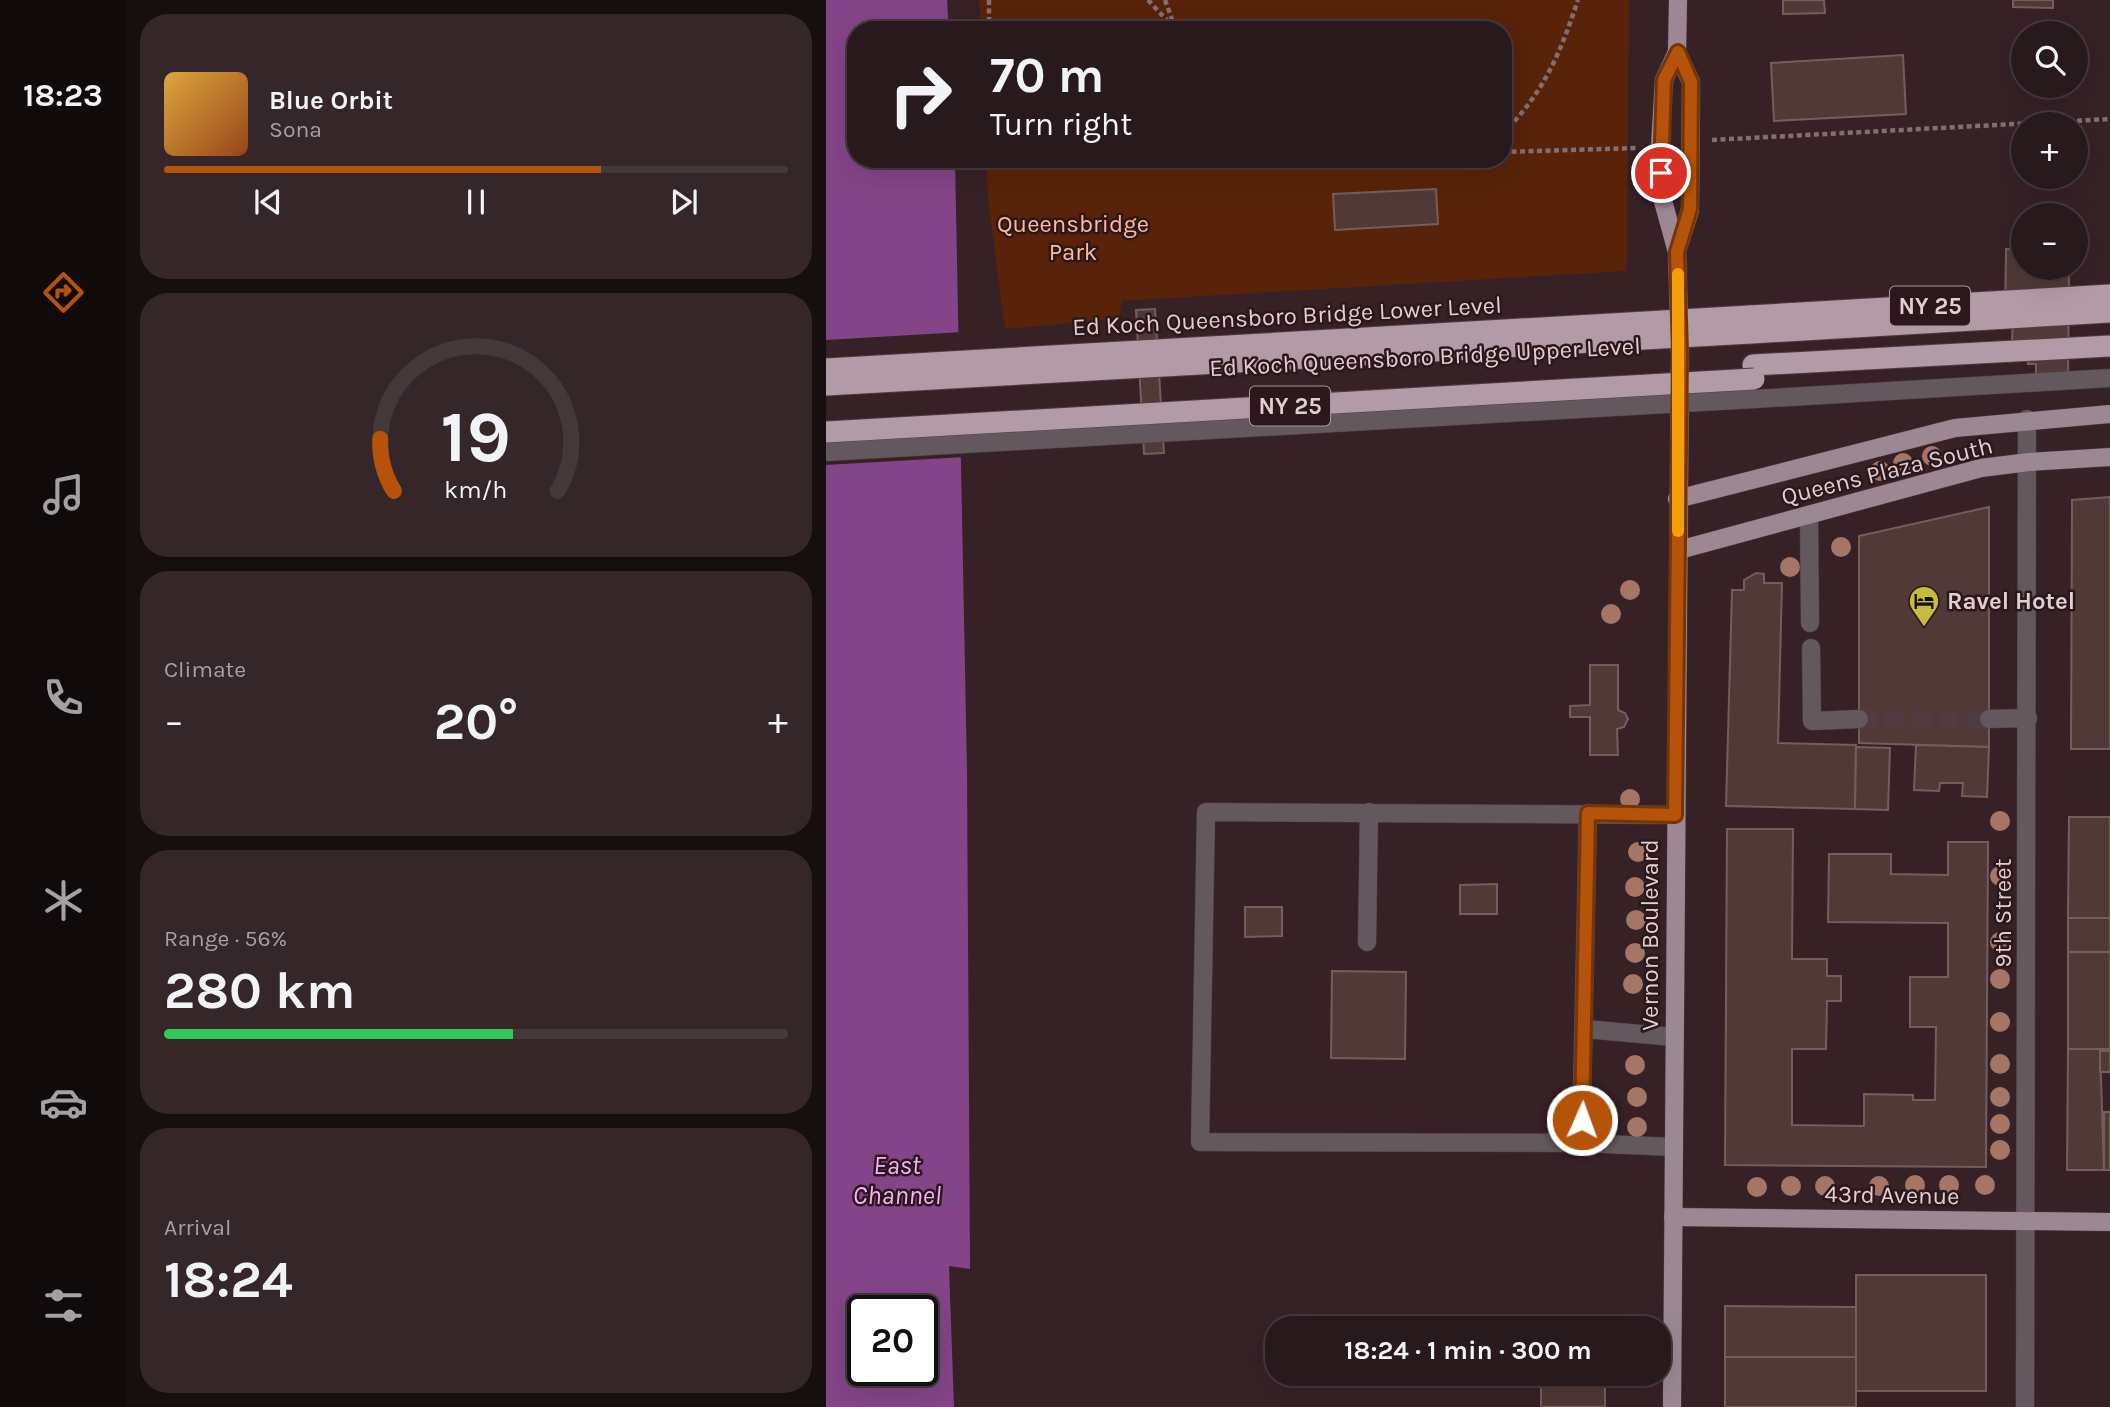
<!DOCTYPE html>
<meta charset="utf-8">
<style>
:root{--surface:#28191c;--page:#342629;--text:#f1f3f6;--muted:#a5a0a3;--line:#44383b;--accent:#b45309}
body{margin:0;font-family:Karla,sans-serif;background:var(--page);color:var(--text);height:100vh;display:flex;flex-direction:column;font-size:26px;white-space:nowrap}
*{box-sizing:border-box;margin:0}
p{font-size:23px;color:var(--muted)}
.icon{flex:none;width:38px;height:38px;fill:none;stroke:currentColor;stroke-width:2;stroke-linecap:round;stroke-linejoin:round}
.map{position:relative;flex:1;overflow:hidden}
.panel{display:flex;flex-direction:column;gap:14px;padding:14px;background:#160e0f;width:700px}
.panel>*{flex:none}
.guide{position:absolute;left:21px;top:21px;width:665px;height:147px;border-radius:28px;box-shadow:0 7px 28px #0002,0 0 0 2px var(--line);background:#28191c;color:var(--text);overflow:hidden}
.fabs{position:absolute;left:1185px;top:21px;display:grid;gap:14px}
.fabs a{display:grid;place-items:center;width:77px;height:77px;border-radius:50%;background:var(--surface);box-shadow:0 7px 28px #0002,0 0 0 2px var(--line);font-size:35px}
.speed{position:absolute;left:21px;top:1295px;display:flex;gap:14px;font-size:35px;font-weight:700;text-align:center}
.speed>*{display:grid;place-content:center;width:91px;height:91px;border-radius:50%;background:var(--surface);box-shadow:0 7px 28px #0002,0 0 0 2px var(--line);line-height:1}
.speed .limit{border:4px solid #111;border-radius:10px;background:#fff;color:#111}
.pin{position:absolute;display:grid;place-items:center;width:60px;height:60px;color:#fff;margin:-30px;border:4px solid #fff;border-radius:50%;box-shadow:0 2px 7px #0007}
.me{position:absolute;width:77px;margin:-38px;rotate:2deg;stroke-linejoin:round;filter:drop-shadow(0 0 5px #0008)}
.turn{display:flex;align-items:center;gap:24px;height:147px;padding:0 28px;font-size:32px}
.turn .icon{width:91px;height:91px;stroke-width:2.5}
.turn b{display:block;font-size:49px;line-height:60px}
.big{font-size:52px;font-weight:700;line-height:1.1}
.panel .widget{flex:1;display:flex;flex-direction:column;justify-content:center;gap:10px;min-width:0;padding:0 24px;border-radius:28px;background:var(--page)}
.panel .dial{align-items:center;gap:0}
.dial svg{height:182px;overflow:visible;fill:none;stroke:var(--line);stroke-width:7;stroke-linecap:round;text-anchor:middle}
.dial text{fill:var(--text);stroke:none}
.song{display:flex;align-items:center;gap:21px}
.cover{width:84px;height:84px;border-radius:10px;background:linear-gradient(135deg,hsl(40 70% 55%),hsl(20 70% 35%))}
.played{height:7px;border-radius:4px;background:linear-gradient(90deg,var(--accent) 70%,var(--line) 70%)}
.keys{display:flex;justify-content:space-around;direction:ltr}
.heat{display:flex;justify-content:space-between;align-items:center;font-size:38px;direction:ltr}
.charge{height:10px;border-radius:5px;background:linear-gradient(90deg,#34c759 56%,var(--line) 0)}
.trip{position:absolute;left:439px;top:1316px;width:406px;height:70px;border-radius:28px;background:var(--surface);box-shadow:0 7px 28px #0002,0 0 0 2px var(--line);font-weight:700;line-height:70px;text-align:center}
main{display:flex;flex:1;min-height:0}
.tabs{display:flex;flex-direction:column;width:126px;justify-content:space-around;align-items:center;background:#100a0b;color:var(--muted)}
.tabs .icon{width:49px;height:49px}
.tabs .active{color:var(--accent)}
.tabs b{font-size:32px;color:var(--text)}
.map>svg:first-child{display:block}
</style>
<main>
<nav class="tabs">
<b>18:23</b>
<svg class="icon active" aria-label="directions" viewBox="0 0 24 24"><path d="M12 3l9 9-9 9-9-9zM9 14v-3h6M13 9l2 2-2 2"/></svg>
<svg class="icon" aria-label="music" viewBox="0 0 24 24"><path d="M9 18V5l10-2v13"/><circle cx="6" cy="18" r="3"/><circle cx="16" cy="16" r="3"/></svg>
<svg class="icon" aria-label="phone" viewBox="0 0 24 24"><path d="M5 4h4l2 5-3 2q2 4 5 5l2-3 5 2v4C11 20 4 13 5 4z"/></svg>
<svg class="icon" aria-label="climate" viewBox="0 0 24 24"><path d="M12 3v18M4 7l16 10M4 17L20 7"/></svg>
<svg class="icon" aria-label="car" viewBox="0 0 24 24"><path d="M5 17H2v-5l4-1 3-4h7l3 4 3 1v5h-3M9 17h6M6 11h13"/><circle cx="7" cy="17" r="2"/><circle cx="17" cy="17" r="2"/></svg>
<svg class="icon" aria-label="filters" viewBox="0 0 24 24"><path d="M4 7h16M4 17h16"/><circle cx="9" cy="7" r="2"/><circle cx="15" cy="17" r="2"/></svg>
</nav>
<section class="panel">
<div class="widget">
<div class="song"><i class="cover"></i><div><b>Blue Orbit</b><p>Sona</p></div></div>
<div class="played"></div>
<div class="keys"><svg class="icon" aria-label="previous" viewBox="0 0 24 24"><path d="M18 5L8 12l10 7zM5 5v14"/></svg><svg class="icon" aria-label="pause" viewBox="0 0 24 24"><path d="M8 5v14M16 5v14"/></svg><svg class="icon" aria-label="next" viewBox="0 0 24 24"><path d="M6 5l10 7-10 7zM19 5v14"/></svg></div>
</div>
<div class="widget dial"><svg viewBox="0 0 100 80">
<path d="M14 69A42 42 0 1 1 86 69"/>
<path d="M14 69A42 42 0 0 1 8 46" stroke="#b45309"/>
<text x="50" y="56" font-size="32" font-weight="700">19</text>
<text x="50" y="72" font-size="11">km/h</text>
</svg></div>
<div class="widget"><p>Climate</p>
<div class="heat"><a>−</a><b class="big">20°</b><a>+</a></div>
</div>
<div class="widget"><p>Range · 56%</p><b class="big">280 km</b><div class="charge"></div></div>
<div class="widget"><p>Arrival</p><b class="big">18:24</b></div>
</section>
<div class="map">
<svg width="1284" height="1407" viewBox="0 0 1284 1407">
<rect width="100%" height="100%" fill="#362126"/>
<!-- green -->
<polygon fill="#582308" points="153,0 803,0 801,271 296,301 293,319 179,329 162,200 160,159 677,159 677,30 155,30"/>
<!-- water -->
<path fill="#834587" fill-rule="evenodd" d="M0,0h121l2,30h-93v129h99l12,612 3,498 -21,-3 5,141h-128zM37,1311h59v59h-59z"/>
<!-- pier -->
<polygon fill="#362126" points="137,332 139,457 0,465 0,340"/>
<!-- building -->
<g fill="#503937" stroke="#765d5b" stroke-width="2">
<polygon points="957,0 998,0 999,13 957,14"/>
<polygon points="1187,0 1227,0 1227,8 1187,7"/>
<polygon points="1077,55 1080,114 948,121 945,63"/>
<polygon points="610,189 612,224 509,230 507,194"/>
<polygon points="1180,249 1197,250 1197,268 1243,268 1242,385 1210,385 1210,364 1202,364 1202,342 1186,341 1187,318 1179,317"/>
<polygon points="329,309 338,453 318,454 310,310"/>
<polygon points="1284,497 1284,749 1245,749 1246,500"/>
<polygon points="1163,507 1163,747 1033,743 1033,536"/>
<polygon points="930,573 938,574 938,583 956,583 952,743 1030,745 1029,809 900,806 906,590 918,590 918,580"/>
<polygon points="764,665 792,665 792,710 799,713 802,719 798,727 791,729 792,755 764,755 764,717 744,717 744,706 764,705"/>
<polygon points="1090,745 1163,747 1161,797 1136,796 1137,783 1114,783 1113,791 1088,790"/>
<polygon points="1030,747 1064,748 1062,810 1029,809"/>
<polygon points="1243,817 1284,817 1284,918 1242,918"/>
<polygon points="901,829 967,829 966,959 1001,959 1001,976 1015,976 1015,1001 1001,1001 1000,1049 966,1049 966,1125 1038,1126 1038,1094 1087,1095 1087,1100 1109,1100 1110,1027 1084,1027 1084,977 1122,977 1122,923 1002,922 1003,854 1065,854 1065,874 1122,875 1122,842 1162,842 1160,1167 899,1165"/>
<polygon points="671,884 671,914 634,914 634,885"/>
<polygon points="419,907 456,907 456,936 419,937"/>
<rect x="1242" y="918" width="42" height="34"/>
<rect x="1242" y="952" width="42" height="97"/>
<polygon points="506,971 580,972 579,1059 505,1058"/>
<polygon points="1242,1049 1274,1049 1278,1170 1241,1170"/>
<rect x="1274" y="1051" width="10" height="21"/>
<rect x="1278" y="1112" width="6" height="58"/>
<rect x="1030" y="1275" width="130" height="116"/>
<polygon points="899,1306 1030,1307 1030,1357 899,1357"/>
<rect x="899" y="1357" width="131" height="50"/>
<rect x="715" y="1374" width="64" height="33"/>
</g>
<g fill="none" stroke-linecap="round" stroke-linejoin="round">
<!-- minor-tunnel -->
<polyline stroke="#4f3b40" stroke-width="18" stroke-dasharray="18 9" stroke-linecap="butt" points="1033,719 1163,719"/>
<!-- minor casing -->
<g stroke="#513d42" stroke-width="19">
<g id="minor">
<polyline points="929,399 1284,378"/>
<polyline points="983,516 984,623"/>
<polyline points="985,648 986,721 1033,719"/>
<polyline points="1163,719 1202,718"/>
<polyline points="541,942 543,812"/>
<polyline points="759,1029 848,1037"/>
<polyline points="755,1143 762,813"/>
<polyline points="848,1147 755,1143 374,1142 380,812 849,815"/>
<polyline points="1199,1407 1201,419"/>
</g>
</g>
<!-- major casing -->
<g stroke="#513d42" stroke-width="19">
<g id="major">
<polyline points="851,251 864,210 865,82 851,52 852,0"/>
<polyline points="851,499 1129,428 1284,414"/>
<polyline points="853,550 1155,468 1203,462 1284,457"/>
<polyline points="847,1217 1284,1222"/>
<polyline points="846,1407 854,353 851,252 837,201 834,146 838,80 851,52"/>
</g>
</g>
<!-- highway casing -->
<g stroke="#513d42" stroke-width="23">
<g id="highway">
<polyline points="924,316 1284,295"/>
<polyline points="925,333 1284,312"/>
<polyline points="927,365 1284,346"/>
</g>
</g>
<!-- path -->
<g stroke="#826f73" stroke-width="4.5" stroke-dasharray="5 3.5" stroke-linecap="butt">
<polyline points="163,0 163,30"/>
<polyline points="322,0 350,30"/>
<polyline points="339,0 347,22"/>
<path d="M677,134c42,-44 56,-78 75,-134"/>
<polyline points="886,140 1284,119"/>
<polyline points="677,152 812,148"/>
<polyline points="166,159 166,163"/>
<polyline points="478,159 528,159"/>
</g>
<!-- minor -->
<use href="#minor" stroke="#62585d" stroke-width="18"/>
<!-- major -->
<use href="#major" stroke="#9c8892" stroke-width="18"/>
<!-- highway -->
<use href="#highway" stroke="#b29ba7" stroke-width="21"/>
<!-- minor-bridge casing -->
<g stroke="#513d42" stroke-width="19" stroke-linecap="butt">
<polyline id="minor-bridge" points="0,452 929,399"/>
</g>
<!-- highway-bridge casing -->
<g stroke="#513d42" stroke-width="23" stroke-linecap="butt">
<g id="highway-bridge">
<polyline points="0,369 924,316"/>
<polyline points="0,385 925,333"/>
<polyline points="0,432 928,379"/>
</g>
</g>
<!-- minor-bridge -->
<use href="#minor-bridge" stroke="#62585d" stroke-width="18"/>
<!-- highway-bridge -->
<use href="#highway-bridge" stroke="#b29ba7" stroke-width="21"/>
</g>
<!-- trees -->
<g fill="#a57566">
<circle cx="1106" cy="456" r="10"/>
<circle cx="1077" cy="463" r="10"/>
<circle cx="1054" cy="471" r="10"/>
<circle cx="1015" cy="547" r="10"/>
<circle cx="964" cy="567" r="10"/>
<circle cx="804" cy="590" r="10"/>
<circle cx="785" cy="614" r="10"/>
<circle cx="804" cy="799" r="10"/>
<circle cx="1174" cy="821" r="10"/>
<circle cx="812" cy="852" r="10"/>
<circle cx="1174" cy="876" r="10"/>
<circle cx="809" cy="887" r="10"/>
<circle cx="810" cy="920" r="10"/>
<circle cx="1174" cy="942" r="10"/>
<circle cx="809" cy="953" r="10"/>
<circle cx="1174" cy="979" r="10"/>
<circle cx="807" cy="984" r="10"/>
<circle cx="1174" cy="1022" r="10"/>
<circle cx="1174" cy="1064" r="10"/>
<circle cx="809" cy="1065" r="10"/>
<circle cx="811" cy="1097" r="10"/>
<circle cx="1174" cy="1097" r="10"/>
<circle cx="1174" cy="1124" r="10"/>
<circle cx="811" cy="1127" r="10"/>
<circle cx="1174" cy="1150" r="10"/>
<circle cx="1089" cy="1185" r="10"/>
<circle cx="1123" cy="1185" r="10"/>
<circle cx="1159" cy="1185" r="10"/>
<circle cx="965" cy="1186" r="10"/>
<circle cx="999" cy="1186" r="10"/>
<circle cx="1053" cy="1186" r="10"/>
<circle cx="931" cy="1187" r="10"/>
</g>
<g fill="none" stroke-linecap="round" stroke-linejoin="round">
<!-- route casing -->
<g stroke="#753606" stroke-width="18">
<polyline id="route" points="756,1120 762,813 849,815 854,353 851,252 864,209 865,82 852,52 838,80 835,173"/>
</g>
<!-- route -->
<use href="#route" stroke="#b45309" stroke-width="12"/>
<!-- slow -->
<polyline stroke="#f59e0b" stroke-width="12" points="852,274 852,531"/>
</g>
<!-- icons -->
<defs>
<g id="hotel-pin" transform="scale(1.575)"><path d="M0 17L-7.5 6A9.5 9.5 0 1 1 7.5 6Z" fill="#c6bb3c" stroke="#2c181c"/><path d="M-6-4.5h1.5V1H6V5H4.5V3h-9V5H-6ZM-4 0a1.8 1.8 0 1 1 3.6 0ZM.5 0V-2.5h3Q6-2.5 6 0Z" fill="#111"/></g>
</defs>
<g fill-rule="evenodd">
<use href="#hotel-pin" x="1098" y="601"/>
</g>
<g text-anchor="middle" stroke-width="5" stroke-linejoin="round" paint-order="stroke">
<!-- shield labels -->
<g fill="#2c181c" stroke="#a9989b" stroke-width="2">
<rect x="1064" y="286.5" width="80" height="39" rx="5"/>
<rect x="424" y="386.5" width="80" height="39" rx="5"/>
</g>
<g font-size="23" font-weight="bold" fill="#decfd2">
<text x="1104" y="314">NY 25</text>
<text x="464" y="414">NY 25</text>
</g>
<!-- park labels -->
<g font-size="24" fill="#ffb99a" stroke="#2c181c">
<text x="247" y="232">Queensbridge<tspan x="247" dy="28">Park</tspan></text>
</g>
<!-- street labels -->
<g font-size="24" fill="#decfd2" stroke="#2c181c">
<text transform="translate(461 316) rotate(-3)" y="8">Ed Koch Queensboro Bridge Lower Level</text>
<text transform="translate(599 357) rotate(-3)" y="8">Ed Koch Queensboro Bridge Upper Level</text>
<text transform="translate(1061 471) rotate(-14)" y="8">Queens Plaza South</text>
<text transform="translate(1177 913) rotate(-90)" y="8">9th Street</text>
<text transform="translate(824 935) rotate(-90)" y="8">Vernon Boulevard</text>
<text transform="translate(1066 1195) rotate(1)" y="8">43rd Avenue</text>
</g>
<!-- poi labels -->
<g font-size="24" font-weight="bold" fill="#decfd2" stroke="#2c181c" text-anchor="start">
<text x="1121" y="609">Ravel Hotel</text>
</g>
<!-- water labels -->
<g font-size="26" font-style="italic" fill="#f5b1f9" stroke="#2c181c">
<text x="71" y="1174">East<tspan x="71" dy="30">Channel</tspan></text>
</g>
</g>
</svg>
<div class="fabs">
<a><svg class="icon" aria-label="search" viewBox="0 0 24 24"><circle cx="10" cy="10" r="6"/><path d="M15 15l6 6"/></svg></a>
<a>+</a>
<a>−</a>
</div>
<div class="speed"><div class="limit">20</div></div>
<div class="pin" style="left:835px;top:173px;background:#d93025"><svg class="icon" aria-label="arrive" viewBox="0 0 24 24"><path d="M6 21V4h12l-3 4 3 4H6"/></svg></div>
<svg class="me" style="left:756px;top:1120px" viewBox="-20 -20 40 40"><circle r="17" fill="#b45309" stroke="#fff" stroke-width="3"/><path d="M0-11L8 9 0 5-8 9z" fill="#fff"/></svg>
<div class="trip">18:24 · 1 min · 300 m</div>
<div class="guide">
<div class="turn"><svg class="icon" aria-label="right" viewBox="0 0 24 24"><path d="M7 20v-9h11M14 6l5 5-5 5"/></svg><div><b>70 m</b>Turn right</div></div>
</div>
</div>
</main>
